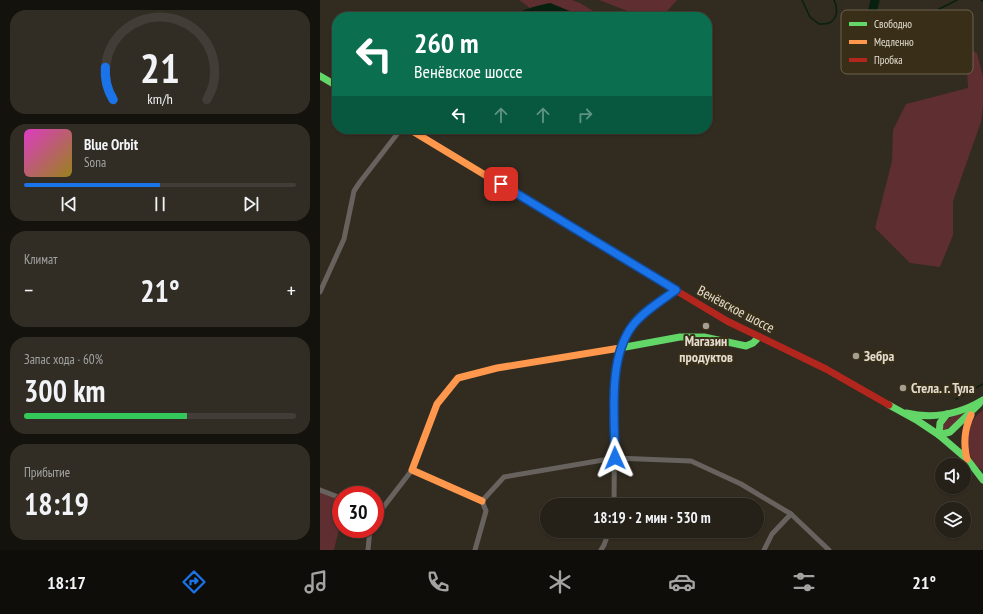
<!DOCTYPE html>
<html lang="ru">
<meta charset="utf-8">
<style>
:root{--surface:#252018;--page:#312d25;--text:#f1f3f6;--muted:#a3a3a2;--line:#423e37;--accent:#1a73e8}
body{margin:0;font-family:"PT Sans Narrow",sans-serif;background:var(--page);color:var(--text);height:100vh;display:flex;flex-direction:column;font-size:15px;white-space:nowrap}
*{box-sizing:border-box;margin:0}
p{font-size:13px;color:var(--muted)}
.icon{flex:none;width:22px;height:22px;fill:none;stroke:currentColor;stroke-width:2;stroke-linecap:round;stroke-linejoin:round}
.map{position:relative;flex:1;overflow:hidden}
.side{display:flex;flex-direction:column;gap:10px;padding:10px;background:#14120d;width:320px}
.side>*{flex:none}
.guide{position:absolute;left:12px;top:12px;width:380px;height:122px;border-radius:16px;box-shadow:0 1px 3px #0004,0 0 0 1px var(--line);background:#0b6e4f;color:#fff;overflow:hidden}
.controls{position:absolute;left:615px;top:458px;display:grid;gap:8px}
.controls a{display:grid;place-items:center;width:36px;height:36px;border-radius:50%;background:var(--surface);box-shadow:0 1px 3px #0004,0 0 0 1px var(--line);font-size:20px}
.speed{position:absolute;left:12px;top:486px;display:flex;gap:8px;font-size:20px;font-weight:700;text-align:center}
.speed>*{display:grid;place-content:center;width:52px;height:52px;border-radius:50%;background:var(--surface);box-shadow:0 1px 3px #0004,0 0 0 1px var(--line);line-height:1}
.speed .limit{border:6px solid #d22;background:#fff;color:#111}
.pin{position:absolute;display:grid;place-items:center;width:34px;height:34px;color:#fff;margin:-17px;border-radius:8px;box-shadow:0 2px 6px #0006}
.me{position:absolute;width:44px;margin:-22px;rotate:359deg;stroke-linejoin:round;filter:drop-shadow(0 0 3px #0008)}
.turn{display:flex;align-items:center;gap:14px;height:84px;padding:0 16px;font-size:18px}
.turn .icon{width:52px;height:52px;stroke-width:2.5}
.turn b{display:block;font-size:28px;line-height:34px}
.lanes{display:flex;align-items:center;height:38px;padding:0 16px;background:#0003;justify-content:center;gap:20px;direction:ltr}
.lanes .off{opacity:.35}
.big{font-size:30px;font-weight:800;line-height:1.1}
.side .tile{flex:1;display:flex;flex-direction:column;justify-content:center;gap:6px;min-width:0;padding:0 14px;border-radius:16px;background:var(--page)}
.side .dial{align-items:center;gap:0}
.dial svg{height:104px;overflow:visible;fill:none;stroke:var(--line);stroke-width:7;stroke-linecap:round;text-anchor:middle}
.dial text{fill:var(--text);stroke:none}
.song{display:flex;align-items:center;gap:12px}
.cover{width:48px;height:48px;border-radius:6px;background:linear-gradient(135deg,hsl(310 70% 55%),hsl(50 70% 35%))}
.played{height:4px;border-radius:2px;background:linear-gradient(90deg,var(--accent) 50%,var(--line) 50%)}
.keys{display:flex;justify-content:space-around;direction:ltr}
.heat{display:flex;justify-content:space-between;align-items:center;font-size:22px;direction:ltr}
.charge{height:6px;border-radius:3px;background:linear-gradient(90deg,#34c759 60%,var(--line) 0)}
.trip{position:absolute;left:220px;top:498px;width:224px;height:40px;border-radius:20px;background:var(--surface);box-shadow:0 1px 3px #0004,0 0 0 1px var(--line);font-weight:800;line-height:40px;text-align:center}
.dock{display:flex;height:64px;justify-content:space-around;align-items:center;background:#0f0d0a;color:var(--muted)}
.dock .icon{width:28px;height:28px}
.dock .current{color:var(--accent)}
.dock b{font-size:18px;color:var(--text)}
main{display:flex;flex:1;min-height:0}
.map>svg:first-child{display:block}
</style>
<main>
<section class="side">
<div class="tile dial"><svg viewBox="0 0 100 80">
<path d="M14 69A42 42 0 1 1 86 69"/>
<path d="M14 69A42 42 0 0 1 8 44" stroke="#1a73e8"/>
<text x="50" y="56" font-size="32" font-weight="700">21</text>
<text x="50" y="72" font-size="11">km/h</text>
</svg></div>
<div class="tile">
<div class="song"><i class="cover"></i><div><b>Blue Orbit</b><p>Sona</p></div></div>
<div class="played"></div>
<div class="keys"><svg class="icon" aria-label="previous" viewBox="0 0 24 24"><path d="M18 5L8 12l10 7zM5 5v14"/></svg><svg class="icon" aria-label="pause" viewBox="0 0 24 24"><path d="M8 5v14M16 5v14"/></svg><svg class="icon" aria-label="next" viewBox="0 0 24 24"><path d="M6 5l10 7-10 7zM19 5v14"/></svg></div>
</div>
<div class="tile"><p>Климат</p>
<div class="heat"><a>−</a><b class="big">21°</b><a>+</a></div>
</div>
<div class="tile"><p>Запас хода · 60%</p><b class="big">300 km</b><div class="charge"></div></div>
<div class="tile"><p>Прибытие</p><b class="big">18:19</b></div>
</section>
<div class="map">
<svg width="663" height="550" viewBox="0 0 663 550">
<rect width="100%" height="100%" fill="#312b20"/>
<!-- green -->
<g fill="#5e2e30">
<polygon points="199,0 252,0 260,3 283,17 264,17 230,3 210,8"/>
<polygon points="279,0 357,0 342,17 323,17"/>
<polygon points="636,40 657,53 663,77 663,105 661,122 633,201 633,235 620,267 590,263 555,228 572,161 573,130 586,104 648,88 647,68 630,44"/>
<path d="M663,410v61c-4,-3 -9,-7 -11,-12 -9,-16 -5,-38 11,-49z"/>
<path d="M647,413c-7,7 -16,15 -26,18 4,-13 13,-17 26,-18z"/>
<polygon points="0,487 21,496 21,521 14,550 0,550"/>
</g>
<!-- water -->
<path fill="#08200f" d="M230,3l34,14h-71c5,-7 27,-12 37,-14z"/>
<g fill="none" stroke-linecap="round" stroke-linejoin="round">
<!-- stream -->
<g stroke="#08200f" stroke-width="1.5">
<path d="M482,0l8,17 9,7c2,0 7,0 10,-1 9,-4 9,-15 5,-23"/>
<polyline points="661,0 663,1"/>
<path d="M615,46c19,-20 4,-18 4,-37l18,-9"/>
<polyline points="636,399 663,384"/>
</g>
<!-- river -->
<path stroke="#08200f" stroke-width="9" d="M555,0l-9,41 2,5c23,8 46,11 67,0"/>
<!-- street -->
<g stroke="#67625e" stroke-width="5">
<polyline points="0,292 24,239 34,191 40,182 81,129"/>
<polyline points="0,490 21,498"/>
<polyline points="294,505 295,373 301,348 312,326 321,316 356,290"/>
<polyline points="55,518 92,470"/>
<polyline points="48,550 50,529"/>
<polyline points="155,550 166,511 162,501 184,477 295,458 371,461 421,484 471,514 509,550"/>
<polyline points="281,550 284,545 289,531"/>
<polyline points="444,550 452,534 471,514"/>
</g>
<!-- fast -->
<g stroke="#63d668" stroke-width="7">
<polyline points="0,76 17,86"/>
<polyline points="300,348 360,337 384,337 426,346 433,343 439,337"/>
<polyline points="569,405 598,421 619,435 647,459 663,480"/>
<path d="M586,413c27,6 54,1 77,-13"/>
<polyline points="627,414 620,423 619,435 630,432 659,404"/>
</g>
<!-- slow -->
<g stroke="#ff974d" stroke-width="7">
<polyline points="89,129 342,282"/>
<path d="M647,459c-4,-16 -3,-29 4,-44"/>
<polyline points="162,501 92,470 117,404 138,378 177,368 300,348"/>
</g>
<!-- jam -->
<polyline stroke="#b3261e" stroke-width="7" points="342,282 407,321 506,369 569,405"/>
</g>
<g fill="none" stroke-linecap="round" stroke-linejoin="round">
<!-- route casing -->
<g stroke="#114b97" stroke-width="10">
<path id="route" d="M181,184l175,106c-15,11 -32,21 -43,35 -26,33 -18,94 -18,133"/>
</g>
<!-- route -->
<use href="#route" stroke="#1a73e8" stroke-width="7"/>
</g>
<!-- markers -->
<g fill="#a59e92" stroke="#392e18" stroke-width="1.5">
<circle cx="386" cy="326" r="4"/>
<circle cx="536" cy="356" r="4"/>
<circle cx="583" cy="388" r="4"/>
</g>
<g text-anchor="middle" stroke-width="4" stroke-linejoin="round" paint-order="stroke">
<!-- street labels -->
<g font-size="14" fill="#e3dccf" stroke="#392e18">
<text transform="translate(416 309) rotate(28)" y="5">Венёвское шоссе</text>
</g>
<!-- poi labels -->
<g font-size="14" font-weight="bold" fill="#e3dccf" stroke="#392e18" text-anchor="start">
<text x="386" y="346" text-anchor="middle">Магазин<tspan x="386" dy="16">продуктов</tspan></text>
<text x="544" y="361">Зебра</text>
<text x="591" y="393">Стела. г. Тула</text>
</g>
</g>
<!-- legend -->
<rect x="521" y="10" width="132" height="64" rx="6" fill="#392e18" stroke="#6c624f" stroke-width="1"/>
<rect x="529" y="22" width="18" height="4" fill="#63d668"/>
<rect x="529" y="40" width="18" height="4" fill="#ff974d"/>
<rect x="529" y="58" width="18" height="4" fill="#b3261e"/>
<g font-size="11" fill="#e3dccf">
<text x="554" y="28">Свободно</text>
<text x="554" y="46">Медленно</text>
<text x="554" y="64">Пробка</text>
</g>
</svg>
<div class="controls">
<a><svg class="icon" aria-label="sound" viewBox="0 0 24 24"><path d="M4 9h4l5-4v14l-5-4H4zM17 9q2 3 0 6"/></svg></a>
<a><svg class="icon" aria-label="layers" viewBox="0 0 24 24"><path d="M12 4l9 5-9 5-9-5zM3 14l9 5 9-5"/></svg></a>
</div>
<div class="speed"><div class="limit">30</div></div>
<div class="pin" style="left:181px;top:184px;background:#d93025"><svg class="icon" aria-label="arrive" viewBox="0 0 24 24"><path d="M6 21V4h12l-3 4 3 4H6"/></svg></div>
<svg class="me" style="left:295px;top:458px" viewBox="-20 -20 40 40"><path d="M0-17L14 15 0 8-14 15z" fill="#1a73e8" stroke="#fff" stroke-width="4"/></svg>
<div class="trip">18:19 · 2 мин · 530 m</div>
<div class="guide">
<div class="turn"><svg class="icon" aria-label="left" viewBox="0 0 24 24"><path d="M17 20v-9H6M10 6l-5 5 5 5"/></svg><div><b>260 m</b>Венёвское шоссе</div></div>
<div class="lanes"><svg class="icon" aria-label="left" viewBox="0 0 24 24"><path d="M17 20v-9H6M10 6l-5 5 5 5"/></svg><svg class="icon off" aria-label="ahead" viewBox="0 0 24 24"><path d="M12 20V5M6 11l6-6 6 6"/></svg><svg class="icon off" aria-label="ahead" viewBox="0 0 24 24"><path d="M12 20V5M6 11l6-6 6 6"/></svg><svg class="icon off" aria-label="right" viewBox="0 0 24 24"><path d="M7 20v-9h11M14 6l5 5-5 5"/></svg></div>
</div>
</div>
</main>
<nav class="dock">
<b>18:17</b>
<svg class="icon current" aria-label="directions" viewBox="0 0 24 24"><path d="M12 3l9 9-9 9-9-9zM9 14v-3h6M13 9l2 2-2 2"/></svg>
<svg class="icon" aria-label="music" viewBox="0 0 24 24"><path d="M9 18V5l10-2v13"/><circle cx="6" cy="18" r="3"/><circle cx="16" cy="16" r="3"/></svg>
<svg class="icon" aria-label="phone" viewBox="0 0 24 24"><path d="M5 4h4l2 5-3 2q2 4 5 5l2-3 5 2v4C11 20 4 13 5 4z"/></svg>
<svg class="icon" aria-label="climate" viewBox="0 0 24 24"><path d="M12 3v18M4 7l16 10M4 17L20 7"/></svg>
<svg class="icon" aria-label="car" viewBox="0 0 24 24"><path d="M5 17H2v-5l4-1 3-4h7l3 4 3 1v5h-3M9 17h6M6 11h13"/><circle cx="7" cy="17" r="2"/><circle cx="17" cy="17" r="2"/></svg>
<svg class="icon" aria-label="filters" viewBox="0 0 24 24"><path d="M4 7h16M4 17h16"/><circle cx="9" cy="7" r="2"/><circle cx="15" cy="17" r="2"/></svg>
<b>21°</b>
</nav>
